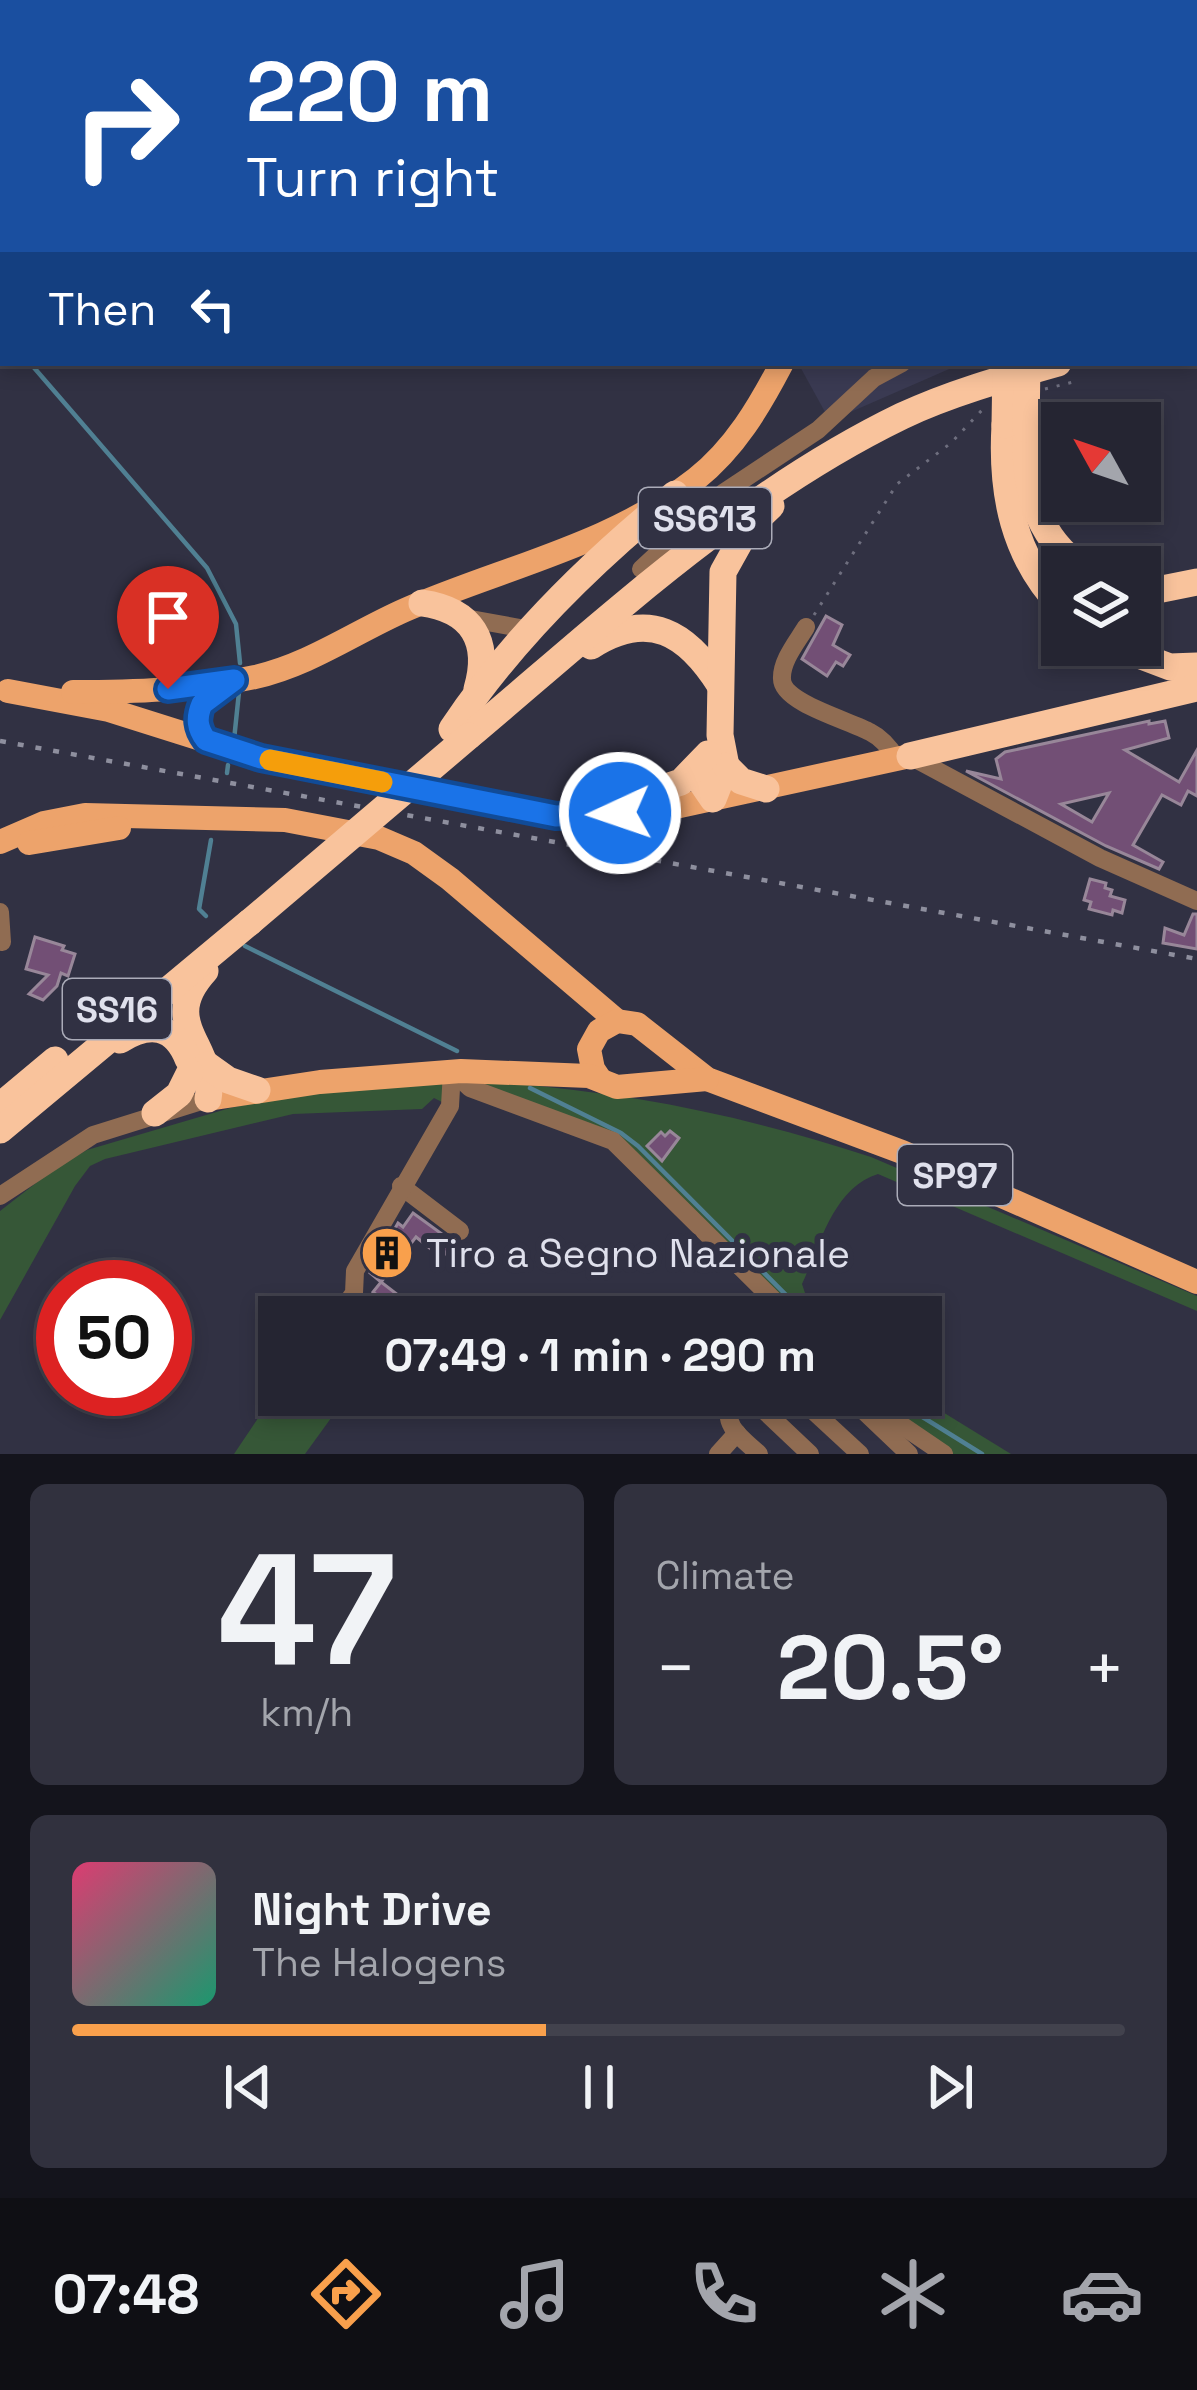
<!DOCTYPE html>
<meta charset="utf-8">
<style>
:root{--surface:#252532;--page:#31313e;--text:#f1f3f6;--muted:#a3a5ac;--line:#42424d;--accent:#f9a04c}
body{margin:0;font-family:"Space Grotesk",sans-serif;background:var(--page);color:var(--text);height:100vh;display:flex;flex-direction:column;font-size:45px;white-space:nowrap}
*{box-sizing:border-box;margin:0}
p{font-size:39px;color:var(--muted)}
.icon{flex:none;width:66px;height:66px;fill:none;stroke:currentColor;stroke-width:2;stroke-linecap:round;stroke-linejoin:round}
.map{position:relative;height:1454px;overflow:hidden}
.panel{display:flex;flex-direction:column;gap:30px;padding:30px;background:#14141c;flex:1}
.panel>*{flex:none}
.banner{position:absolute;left:0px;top:0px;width:1197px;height:366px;box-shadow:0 6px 18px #0003,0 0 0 3px var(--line);background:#1a4fa0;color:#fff;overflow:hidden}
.needle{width:78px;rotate:310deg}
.tools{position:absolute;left:1041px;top:402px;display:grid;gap:24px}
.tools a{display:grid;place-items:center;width:120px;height:120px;border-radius:0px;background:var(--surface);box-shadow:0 6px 18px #0003,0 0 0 3px var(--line);font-size:60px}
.speed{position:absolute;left:36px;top:1260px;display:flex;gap:24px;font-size:60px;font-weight:700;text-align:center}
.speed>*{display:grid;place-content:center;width:156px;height:156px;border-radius:50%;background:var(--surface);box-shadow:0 6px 18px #0003,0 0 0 3px var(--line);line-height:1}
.speed .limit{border:18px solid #d22;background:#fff;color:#111}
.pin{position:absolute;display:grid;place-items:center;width:102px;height:102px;color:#fff;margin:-123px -51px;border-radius:50% 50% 50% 0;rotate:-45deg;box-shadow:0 0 12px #0007}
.pin .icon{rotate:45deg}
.me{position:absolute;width:132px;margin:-66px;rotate:267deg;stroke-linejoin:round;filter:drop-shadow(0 0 9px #0008)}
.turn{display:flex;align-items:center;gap:42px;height:252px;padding:0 48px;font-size:54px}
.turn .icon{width:156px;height:156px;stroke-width:2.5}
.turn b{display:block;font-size:84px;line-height:102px}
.then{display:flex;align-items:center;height:114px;padding:0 48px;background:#0003;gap:24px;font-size:45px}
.big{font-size:90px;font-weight:600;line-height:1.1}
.panel .widget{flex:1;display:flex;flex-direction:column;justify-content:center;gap:18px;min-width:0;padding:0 42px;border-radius:18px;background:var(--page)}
.panel .dial{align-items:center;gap:0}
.dial b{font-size:156px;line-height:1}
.song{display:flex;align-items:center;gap:36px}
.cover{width:144px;height:144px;border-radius:18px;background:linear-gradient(135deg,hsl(340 70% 55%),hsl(160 70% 35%))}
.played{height:12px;border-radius:6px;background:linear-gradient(90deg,var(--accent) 45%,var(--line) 45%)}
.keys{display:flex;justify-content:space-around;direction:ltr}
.heat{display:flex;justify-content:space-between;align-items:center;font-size:66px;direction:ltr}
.panel .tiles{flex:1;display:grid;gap:30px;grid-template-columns:1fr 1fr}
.widget:last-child{grid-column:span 2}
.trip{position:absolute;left:258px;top:1296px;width:684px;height:120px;border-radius:0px;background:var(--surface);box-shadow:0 6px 18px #0003,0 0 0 3px var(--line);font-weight:600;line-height:120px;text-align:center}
.menu{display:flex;height:192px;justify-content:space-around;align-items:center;background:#0f0f14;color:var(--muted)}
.menu .icon{width:84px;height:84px}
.menu .on{color:var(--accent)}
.menu b{font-size:54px;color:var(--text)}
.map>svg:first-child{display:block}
</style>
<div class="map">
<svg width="1197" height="1454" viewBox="0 0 1197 1454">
<rect width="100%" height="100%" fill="#313143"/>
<!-- built -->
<polygon fill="#3a3a52" points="798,363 963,363 830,421"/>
<!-- green -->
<g fill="#365737">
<path d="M476,1081c140,9 261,32 395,76l326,139v15l-319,-137c-45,14 -58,71 -76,110l4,12 23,21h-33l-160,-160z"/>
<polygon points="450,1083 446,1104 434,1098 422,1109 293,1114 105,1159 90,1166 75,1186 0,1320 0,1211 54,1169 87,1150 230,1108 304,1093"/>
<polygon points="279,1387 279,1395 309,1395 334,1414 305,1454 234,1454"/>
<polygon points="874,1395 915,1395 1011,1454 953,1454"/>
</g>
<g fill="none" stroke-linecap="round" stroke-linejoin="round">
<!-- stream -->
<g stroke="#508093" stroke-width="4.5">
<polyline points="0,328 3,332"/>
<polyline points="30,363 207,568 236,624 240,663"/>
<polyline points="234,740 239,692"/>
<polyline points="227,773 228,765"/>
<polyline points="206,916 199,909 211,840"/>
<polyline points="245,946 457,1051"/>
<polyline points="530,1088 621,1133 638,1146 808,1317"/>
<polyline points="887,1395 982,1454"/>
</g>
</g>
<!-- building -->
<g fill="#724f75" stroke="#988799" stroke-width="3" fill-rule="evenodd">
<polygon points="826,616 842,625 833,645 850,655 843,666 836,662 827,676 802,659"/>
<path d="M1149,721v3l16,-3 4,17 -44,12 54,32 18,-32v46l-9,-5 -7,14 -19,-10 -29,50 30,17 -4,7 -53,-23 -140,-75 35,8 -5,-20 9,-7zM1109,793l-17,29 -31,-18z"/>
<polygon points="1090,879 1106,883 1105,888 1112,890 1110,896 1125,900 1122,913 1113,910 1112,915 1089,909 1091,902 1084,900"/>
<polygon points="1193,914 1197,914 1197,949 1163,943 1165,928 1184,935"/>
<polygon points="35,937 64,946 62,950 75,954 68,976 61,973 57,986 43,1000 29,994 48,975 26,969"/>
<polygon points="670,1131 679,1138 662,1161 647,1146 661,1132 665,1136"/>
<polygon points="413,1213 453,1242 442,1258 416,1237 381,1282 370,1273 398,1223 403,1227"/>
<polygon points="381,1282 411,1305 403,1315 373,1292"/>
</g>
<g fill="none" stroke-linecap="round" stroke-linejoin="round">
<!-- path -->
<g stroke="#6e6e7e" stroke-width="3" stroke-dasharray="3 9" stroke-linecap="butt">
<polyline points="1045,389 1077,381"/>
<polyline points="814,615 897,484 951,443 984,408"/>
</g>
<!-- minor -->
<g stroke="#906c52" stroke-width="18">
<polyline points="641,569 723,493 818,430 874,378 902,363"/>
<polyline points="465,618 531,630"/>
<path d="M806,627c-9,15 -25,34 -24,52 0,24 69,42 88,53 12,6 20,16 27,27"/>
<polyline points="910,756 1100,858 1197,901"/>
<polyline points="0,912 2,942"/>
<polyline points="452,1071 470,1088 613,1141 791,1317"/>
<polyline points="401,1186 460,1231"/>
<polyline points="0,1196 93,1135 208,1099"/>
<polyline points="337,1317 354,1293 355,1271 450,1106 452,1071"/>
<polyline points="316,1395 327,1403"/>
<polyline points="796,1395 860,1454"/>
<polyline points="847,1395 909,1454"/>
<polyline points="869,1395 897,1422 944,1454"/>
<polyline points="718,1454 737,1433"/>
<path d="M759,1454c-16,-15 -38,-28 -28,-52l11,-4 11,2 57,54"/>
</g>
<!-- major -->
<g stroke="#eda36b" stroke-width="24">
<polyline points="953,0 954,3"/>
<polyline points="1001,3 1030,3"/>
<polyline points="8,691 109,710 261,758 556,816 657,811 910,756"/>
<path d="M73,692c60,0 123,-2 182,-15 54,-12 100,-45 150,-67 96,-42 207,-65 291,-131 39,-31 63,-72 86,-116"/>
<polyline points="205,740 197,722 202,704 231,682"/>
<polyline points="0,842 44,823 85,815 285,820 379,838 414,853 450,879 617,1021"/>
<polyline points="29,843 119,828"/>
<polyline points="599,1078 593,1069 589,1049 599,1031 617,1021 637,1024 707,1079 902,1152 1197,1282"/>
<polyline points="208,1099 320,1082 461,1071 589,1076 617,1087 707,1079"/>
</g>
<!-- highway -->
<g stroke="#f9c39c" stroke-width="27">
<polyline points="1194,111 1197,113"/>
<polyline points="1194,318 1197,318"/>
<polyline points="1194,340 1197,340"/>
<path d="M1005,425c-4,68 8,131 57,182"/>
<path d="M1026,429c-2,54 8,105 55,138"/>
<polyline points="1140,587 1162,589 1197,582"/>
<path d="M422,603c50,7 69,38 55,86"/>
<polyline points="1112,645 1170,667 1197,666"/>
<path d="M591,646c58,-37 96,-13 129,39"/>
<path d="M452,729c60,-90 139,-167 223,-235"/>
<path d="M469,736c138,-116 270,-241 433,-320 49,-23 103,-38 156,-53"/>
<polyline points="910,756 1197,688"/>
<polyline points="702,763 702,783 713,799 726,766 720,735 723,572 747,529 771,506"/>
<polyline points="726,766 741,781 766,789"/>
<polyline points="582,815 681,782 708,754"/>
<path d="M205,971c-49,54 12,74 3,128"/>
<path d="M120,1040c29,-18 54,-16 68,19"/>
<polyline points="207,1065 228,1080 257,1090"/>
<polyline points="0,1106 55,1060"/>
<polyline points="155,1113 179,1094 190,1072"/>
<polyline points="0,1130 250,922"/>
</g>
<!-- rail -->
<polyline stroke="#8e8f9e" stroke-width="4.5" stroke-dasharray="6 12" stroke-linecap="butt" points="0,741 1197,959"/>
<!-- highway-bridge -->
<g stroke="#f9c39c" stroke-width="27">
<polyline points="1005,425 1006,363"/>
<polyline points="1026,429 1027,363"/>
<polyline points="250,922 469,736"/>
</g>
</g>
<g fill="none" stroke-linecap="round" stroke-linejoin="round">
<!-- route casing -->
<g stroke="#114b97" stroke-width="30">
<path id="route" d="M168,689l66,-9 -32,24c-6,14 -5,24 4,36l55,18 295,58 64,-3"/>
</g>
<!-- route -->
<use href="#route" stroke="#1a73e8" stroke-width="21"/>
<!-- slow -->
<polyline stroke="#f59e0b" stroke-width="21" points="270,760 382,782"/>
</g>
<!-- icons -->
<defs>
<g id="building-disc" transform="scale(2.7)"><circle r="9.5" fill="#f9a04c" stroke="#313143"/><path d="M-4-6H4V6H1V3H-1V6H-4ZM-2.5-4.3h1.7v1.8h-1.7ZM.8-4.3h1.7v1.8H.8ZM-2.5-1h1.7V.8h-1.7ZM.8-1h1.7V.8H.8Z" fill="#111"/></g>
</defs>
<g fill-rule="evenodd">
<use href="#building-disc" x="387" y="1253"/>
</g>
<g text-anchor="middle" stroke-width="12" stroke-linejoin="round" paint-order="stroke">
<!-- shield labels -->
<g fill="#313143" stroke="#abacb9" stroke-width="3">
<rect x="639" y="488" width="132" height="60" rx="9"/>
<rect x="63" y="979" width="108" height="60" rx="9"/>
<rect x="898" y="1145" width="114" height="60" rx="9"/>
</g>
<g font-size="36" font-weight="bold" fill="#dfe0ec">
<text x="705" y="531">SS613</text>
<text x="117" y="1022">SS16</text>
<text x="955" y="1188">SP97</text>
</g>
<!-- poi labels -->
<g font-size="39" fill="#dfe0ec" stroke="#313143" text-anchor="start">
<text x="426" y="1267">Tiro a Segno Nazionale</text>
</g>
</g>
</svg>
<div class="tools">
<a><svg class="needle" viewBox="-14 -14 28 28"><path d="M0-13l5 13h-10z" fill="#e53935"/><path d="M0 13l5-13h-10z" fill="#a3a5ac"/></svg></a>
<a><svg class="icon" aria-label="layers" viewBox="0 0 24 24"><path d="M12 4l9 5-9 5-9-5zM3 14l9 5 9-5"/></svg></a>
</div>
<div class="speed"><div class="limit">50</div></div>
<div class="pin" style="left:168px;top:689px;background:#d93025"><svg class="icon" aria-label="arrive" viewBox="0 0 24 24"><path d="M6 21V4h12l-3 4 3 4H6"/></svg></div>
<svg class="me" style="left:620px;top:813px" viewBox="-20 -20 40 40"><circle r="17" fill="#1a73e8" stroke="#fff" stroke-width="3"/><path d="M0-11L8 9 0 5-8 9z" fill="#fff"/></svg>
<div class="trip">07:49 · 1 min · 290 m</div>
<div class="banner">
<div class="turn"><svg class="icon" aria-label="right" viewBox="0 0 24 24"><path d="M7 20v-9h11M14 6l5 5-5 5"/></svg><div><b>220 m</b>Turn right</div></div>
<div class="then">Then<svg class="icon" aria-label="left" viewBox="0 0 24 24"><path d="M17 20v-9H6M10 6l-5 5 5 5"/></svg></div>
</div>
</div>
<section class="panel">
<div class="tiles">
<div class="widget dial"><b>47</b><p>km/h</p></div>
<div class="widget"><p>Climate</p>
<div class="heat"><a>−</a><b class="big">20.5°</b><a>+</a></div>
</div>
<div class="widget">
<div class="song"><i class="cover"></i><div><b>Night Drive</b><p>The Halogens</p></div></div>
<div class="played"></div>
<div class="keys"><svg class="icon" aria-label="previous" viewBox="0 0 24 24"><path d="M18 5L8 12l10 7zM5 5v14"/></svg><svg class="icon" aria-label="pause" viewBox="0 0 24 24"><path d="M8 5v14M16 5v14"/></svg><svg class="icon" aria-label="next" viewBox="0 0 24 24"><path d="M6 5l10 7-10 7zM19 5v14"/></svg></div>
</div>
</div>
</section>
<nav class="menu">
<b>07:48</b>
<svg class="icon on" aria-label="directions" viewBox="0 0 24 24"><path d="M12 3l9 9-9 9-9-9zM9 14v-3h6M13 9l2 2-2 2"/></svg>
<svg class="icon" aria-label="music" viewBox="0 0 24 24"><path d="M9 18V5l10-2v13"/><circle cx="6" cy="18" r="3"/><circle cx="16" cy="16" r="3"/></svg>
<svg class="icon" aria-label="phone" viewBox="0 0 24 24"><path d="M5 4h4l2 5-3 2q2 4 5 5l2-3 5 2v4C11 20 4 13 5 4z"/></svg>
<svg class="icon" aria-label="climate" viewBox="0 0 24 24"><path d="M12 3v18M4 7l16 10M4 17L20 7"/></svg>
<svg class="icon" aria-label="car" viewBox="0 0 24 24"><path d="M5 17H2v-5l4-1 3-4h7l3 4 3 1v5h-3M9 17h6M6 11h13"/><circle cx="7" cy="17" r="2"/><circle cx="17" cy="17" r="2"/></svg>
</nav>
